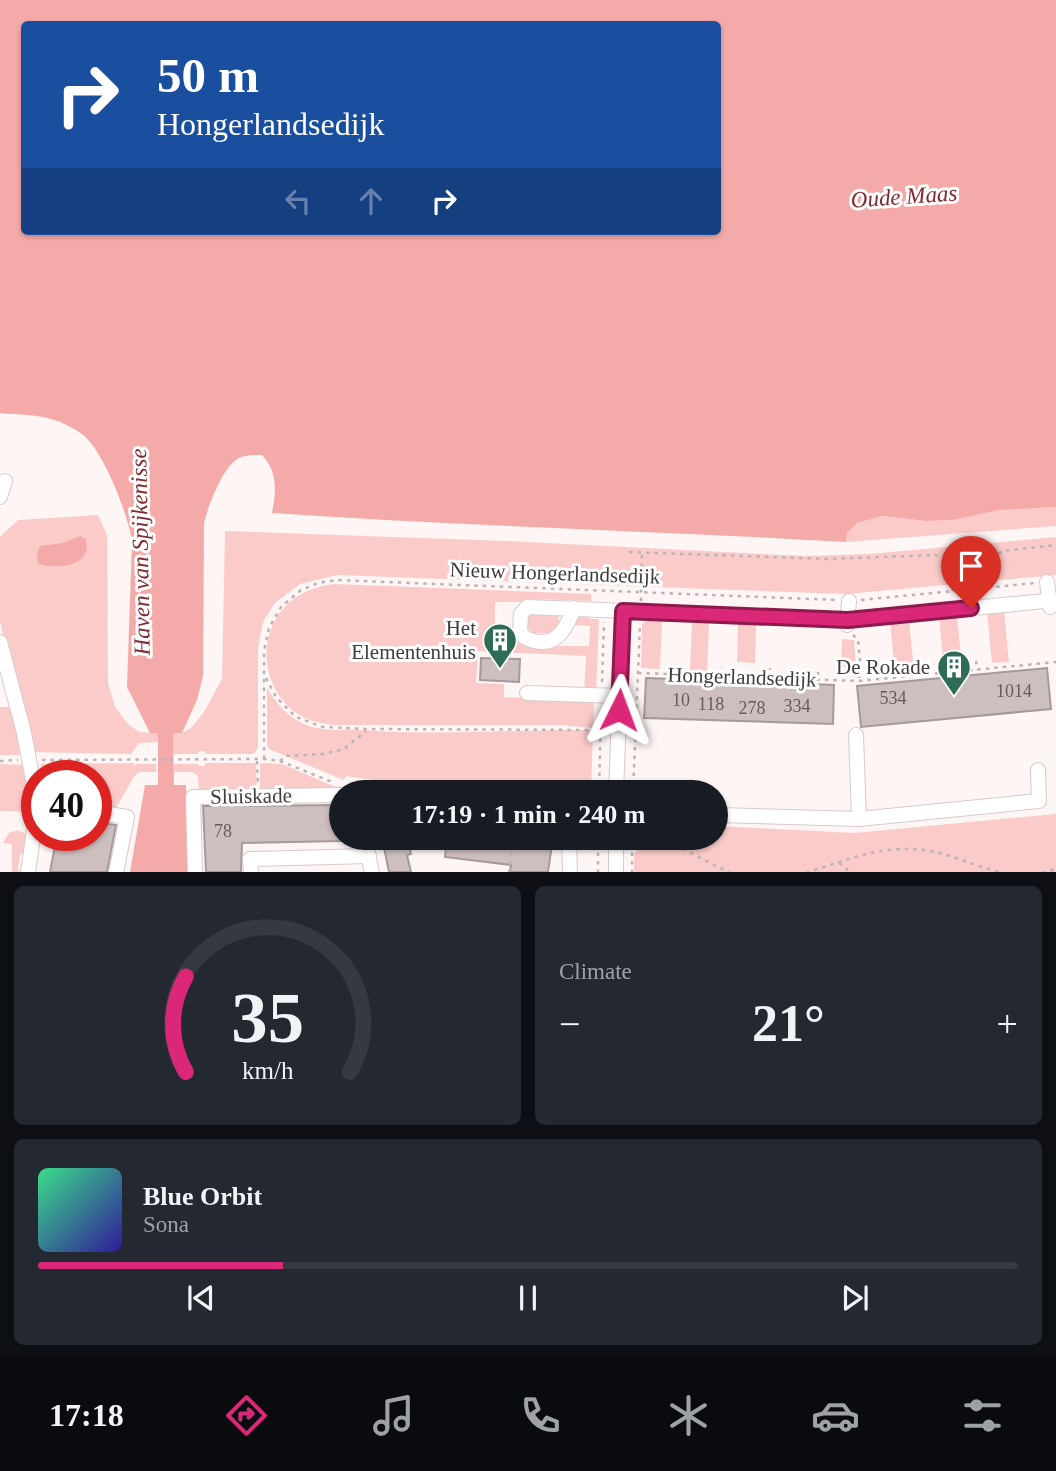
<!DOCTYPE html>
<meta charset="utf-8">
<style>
:root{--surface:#171b24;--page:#242831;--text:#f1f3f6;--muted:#9ea1a6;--line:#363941;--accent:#db2777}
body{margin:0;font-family:"Times New Roman",serif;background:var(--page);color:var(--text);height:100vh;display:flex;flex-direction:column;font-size:26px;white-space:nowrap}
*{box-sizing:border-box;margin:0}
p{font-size:23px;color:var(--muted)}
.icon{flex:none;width:38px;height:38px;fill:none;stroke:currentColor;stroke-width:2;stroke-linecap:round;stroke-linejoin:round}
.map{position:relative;height:872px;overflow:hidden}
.details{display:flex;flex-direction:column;gap:14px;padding:14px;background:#0d0f14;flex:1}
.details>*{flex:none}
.hud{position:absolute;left:21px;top:21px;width:700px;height:214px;border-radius:7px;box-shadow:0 2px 5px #0004;background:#1a4fa0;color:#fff;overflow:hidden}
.speed{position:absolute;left:21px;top:760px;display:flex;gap:14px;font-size:35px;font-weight:700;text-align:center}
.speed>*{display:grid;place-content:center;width:91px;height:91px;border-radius:50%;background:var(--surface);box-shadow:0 2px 5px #0004;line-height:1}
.speed .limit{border:10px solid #d22;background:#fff;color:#111}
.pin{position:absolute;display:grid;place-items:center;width:60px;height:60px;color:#fff;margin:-72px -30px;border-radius:50% 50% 50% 0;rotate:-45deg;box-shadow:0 0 7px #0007}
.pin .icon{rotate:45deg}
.me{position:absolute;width:77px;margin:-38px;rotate:3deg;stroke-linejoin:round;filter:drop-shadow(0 0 5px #0008)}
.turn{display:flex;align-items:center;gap:24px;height:147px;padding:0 21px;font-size:32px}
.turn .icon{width:91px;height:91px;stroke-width:2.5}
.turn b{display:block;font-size:49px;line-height:60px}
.lanes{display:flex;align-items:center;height:66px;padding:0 21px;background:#0003;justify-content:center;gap:35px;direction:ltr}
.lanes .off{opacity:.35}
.big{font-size:52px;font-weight:600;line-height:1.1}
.details .card{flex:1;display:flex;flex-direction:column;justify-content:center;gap:10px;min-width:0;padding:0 24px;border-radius:10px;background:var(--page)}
.details .dial{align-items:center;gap:0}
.dial svg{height:182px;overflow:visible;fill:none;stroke:var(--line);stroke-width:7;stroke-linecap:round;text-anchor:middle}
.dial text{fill:var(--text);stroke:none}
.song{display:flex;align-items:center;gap:21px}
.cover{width:84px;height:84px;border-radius:10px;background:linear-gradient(135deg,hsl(150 70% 55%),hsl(250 70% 35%))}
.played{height:7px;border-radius:4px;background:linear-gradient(90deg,var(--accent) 25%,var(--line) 25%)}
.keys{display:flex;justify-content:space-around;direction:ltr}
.heat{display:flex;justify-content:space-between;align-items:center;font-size:38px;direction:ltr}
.details .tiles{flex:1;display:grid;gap:14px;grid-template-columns:1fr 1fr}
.card:last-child{grid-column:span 2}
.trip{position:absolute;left:329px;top:780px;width:399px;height:70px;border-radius:35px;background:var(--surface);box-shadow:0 2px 5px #0004;font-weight:600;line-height:70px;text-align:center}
.menu{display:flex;height:112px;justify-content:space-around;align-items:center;background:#090b0e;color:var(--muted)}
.menu .icon{width:49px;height:49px}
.menu .selected{color:var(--accent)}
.menu b{font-size:32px;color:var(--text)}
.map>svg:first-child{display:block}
</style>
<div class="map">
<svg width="1056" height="873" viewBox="0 0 1056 873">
<rect width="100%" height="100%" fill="#fef5f5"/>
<!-- green -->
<g fill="#fbcbca">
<polygon points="1056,507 1056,526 846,542 847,533 857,523 883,516 926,521 953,520 1000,510"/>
<polygon points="98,515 107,535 108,683 115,707 128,724 139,732 158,733 158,742 139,743 131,754 31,752 0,621 0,537 18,520"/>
<polygon points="225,531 506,541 804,556 869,554 1056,537 1056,575 845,594 337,575 300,584 275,603 263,622 258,648 258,748 253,754 206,754 204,751 199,751 198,754 173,754 173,732 182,733 191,728 204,712 222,679"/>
<path d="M335,584l256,10v7l-59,-2 -12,3h-25v36l20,1 5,5 6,2h63l1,-20 -16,-1 4,-8 11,-2 1,4h9l-3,73h-12l2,-36 -108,-5 -2,32 28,1v13l90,3 -1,28 -34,-3h-228c-8,-2 -18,-3 -26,-7 -44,-22 -52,-85 -15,-116 14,-12 28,-16 45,-18z"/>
<polygon points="1004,611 1009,662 992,663 987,613"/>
<polygon points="530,613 554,613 558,615 560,626 551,633 533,633 526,626 526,617"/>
<polygon points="957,616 961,657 943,659 939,617"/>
<polygon points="651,618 662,619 660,669 641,668 642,624"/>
<polygon points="692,620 709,621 707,671 690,670"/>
<polygon points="909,620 914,671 895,673 890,622"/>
<polygon points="738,621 756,622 755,663 737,662"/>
<polygon points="842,639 854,640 856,667 841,667"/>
<path d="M267,688c8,14 19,27 33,34 20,11 42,7 64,8 76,6 154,-1 229,0l-2,63h-120l-125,-17 -2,4 -75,-31 -2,-3z"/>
<polygon points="0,707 14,707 24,752 20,755 0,755"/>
<polygon points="133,763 135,766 136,764 156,764 156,772 140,772 135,775 114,811 96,807 96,775 40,775 41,764"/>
<polygon points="206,763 256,763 257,791 199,792 198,776 192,772 174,772 174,764 198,764 199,766 204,766"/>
<polygon points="260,763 282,764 340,789 260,791"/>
<polygon points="0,764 24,765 33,812 0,811"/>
<polygon points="1056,814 1056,872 634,872 634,854 639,849 640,838 716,838 716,826 854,833"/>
<polygon points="17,830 25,833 28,840 25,854 20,854 18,870 22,872 12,872 12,844 3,843 9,833"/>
</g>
<!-- water -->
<g fill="#f4aaa9" fill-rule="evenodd">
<path d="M0,0h1056v507l-56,3 -47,10 -27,1 -43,-5 -26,7 -10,10 -1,9c-191,-11 -383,-16 -574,-29 4,-21 6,-41 -10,-58 -8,0 -16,0 -23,3 -16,8 -31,48 -35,65l-1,153 -6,24 -15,33h-9l1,52h12l2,87h-58l15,-87h13v-52h-8l-23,-46 5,-146c-4,-26 -28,-90 -50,-107 -7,-5 -20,-12 -28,-14 -16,-6 -37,-5 -54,-7zM24,24h694v207h-694z"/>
<path d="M80,536l6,3c0,4 2,9 0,12 -4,17 -36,18 -48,12l-1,-10 3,-7 23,-3z"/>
</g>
<!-- building -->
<g fill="#cdbfbe" stroke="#a79999" stroke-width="2">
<polygon points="481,658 520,659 519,682 480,680"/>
<polygon points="1047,668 1051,709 861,727 857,686"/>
<polygon points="646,678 834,685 833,724 644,718"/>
<polygon points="341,805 341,841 242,843 241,872 206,872 203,806"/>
<polygon points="96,822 116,825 107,872 50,872 57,835 96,835"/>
<polygon points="382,838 407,838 411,854 407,855 411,872 389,872"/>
<polygon points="447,838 553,838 548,872 510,872 511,865 445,857"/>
</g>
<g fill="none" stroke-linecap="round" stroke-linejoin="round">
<!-- minor casing -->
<g stroke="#d8caca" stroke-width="16">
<g id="minor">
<polyline points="0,497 5,481"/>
<polyline points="1047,582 1050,607"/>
<path d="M574,608c-7,19 -17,39 -40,33 -7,-2 -10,-3 -14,-9l1,-18 6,-7 320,13 209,-20"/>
<polyline points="847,625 849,601"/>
<polyline points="0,642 24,733 37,801"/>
<polyline points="527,693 620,696"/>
<polyline points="856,735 859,819"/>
<polyline points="362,793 382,793"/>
<polyline points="616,793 623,611"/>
<polyline points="96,812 127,817 116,873"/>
<polyline points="716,815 859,819 1039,801 1038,770"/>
<polyline points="365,838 372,873"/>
<polyline points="569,838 570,873"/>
<polyline points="616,838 616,873"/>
<polyline points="28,873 37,808"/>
<polyline points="195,873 193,797 341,795"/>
<polyline points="251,873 250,859 369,856"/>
</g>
</g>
<!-- path -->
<g stroke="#bcb4b4" stroke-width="2.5" stroke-dasharray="3.5 5" stroke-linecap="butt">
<polyline points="629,552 827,559 935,555 949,557 966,564 978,565 1003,551 1056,545"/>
<polyline points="952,591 958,581 978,565"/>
<polyline points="861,600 1035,583"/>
<polyline points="641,601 642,552"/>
<polyline points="853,635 858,639 861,669 858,681"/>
<polyline points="976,661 977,670"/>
<polyline points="928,665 929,674"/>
<polyline points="818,672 818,680"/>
<polyline points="638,673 858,681 1056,662"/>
<polyline points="675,675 675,668"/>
<polyline points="722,676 722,667"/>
<polyline points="266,678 276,697 296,717 323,727 367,729 600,730"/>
<polyline points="770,678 770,668"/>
<polyline points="602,682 604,622"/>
<polyline points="264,759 264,651 269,628 281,607 301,590 318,583 336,580 837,600"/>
<polyline points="42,760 264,759 280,761 332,782"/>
<polyline points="0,761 18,760"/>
<polyline points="257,761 258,782"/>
<polyline points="280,761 285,756 323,754 344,749 366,731"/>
<polyline points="392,784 454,793"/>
<polyline points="599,793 601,709"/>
<polyline points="633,793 640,625"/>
<polyline points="632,848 661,845 681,848 730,873"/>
<polyline points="839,863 847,869 847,873"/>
<polyline points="509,873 513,838"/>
<polyline points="598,873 598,838"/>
<polyline points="632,873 632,838"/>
<path d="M806,873c43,-14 82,-31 129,-21 23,5 45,16 68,21"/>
<polyline points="1042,873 1056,869"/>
</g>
<!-- minor -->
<use href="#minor" stroke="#fff" stroke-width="14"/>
</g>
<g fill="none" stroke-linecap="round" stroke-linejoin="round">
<!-- route casing -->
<g stroke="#8e194d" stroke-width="18">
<polyline id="route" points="619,710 623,611 848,620 971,608"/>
</g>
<!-- route -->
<use href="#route" stroke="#db2777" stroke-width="12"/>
</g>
<!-- icons -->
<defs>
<g id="building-pin" transform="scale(1.75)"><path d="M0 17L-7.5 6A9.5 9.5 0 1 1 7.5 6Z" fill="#2e6c58" stroke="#fff"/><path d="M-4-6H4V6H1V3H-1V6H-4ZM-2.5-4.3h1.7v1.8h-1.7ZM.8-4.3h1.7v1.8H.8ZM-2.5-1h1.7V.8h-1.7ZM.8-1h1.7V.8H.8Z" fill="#fff"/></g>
</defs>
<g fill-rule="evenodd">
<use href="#building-pin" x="500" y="640"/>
<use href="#building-pin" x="954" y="667"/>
</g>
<g text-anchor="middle" stroke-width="6" stroke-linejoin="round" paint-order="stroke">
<!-- number labels -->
<g font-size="18" fill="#645c5c">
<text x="1014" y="697">1014</text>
<text x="893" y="704">534</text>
<text x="681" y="706">10</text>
<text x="711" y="710">118</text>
<text x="797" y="712">334</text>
<text x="752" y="714">278</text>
<text x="223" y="837">78</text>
</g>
<!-- street labels -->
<g font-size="21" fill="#413b3b" stroke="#fff">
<text transform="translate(555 573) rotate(2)" y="7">Nieuw Hongerlandsedijk</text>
<text transform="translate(742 677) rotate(2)" y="7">Hongerlandsedijk</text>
<text transform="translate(251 796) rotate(-1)" y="7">Sluiskade</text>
</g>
<!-- poi labels -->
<g font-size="21" fill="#413b3b" stroke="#fff" text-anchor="end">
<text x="476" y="635">Het<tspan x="476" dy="24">Elementenhuis</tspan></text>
<text x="930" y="674">De Rokade</text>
</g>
<!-- water labels -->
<g font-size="23" font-style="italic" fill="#802a30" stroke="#fff">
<text transform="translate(904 196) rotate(-4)" y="8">Oude Maas</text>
<text transform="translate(140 552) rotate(-91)" y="8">Haven van Spijkenisse</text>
</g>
</g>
</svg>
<div class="speed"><div class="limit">40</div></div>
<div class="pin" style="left:971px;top:608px;background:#d93025"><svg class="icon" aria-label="arrive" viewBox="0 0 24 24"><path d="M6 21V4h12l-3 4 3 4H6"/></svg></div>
<svg class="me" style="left:619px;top:710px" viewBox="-20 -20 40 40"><path d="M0-17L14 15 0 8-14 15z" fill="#db2777" stroke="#fff" stroke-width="4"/></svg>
<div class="trip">17:19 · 1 min · 240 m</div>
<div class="hud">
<div class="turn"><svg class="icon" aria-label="right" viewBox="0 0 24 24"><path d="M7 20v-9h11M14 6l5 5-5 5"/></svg><div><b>50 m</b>Hongerlandsedijk</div></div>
<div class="lanes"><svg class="icon off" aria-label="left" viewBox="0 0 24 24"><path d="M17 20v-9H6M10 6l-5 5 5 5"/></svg><svg class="icon off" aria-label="ahead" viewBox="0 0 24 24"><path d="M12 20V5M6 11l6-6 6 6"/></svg><svg class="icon" aria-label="right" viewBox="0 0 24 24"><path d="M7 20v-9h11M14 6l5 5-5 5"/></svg></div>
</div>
</div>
<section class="details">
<div class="tiles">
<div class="card dial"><svg viewBox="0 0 100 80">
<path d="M14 69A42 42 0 1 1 86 69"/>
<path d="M14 69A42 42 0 0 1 14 27" stroke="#db2777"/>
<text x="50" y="56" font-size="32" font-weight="700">35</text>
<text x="50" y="72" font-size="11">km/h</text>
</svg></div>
<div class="card"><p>Climate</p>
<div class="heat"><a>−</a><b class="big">21°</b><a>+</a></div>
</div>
<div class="card">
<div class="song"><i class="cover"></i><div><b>Blue Orbit</b><p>Sona</p></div></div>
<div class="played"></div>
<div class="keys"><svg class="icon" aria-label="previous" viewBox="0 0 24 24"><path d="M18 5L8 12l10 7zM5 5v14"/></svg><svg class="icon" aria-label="pause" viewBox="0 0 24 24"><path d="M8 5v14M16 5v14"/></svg><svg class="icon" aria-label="next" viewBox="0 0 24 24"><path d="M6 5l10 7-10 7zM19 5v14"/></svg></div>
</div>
</div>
</section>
<nav class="menu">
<b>17:18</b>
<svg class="icon selected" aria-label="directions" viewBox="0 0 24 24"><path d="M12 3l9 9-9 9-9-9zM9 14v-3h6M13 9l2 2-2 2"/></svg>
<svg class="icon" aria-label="music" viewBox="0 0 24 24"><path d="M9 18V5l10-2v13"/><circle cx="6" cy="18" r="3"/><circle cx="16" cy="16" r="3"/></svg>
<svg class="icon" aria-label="phone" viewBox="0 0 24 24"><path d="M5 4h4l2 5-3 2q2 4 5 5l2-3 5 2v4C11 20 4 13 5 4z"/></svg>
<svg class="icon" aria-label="climate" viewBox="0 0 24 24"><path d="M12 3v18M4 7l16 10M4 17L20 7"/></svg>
<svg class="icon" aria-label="car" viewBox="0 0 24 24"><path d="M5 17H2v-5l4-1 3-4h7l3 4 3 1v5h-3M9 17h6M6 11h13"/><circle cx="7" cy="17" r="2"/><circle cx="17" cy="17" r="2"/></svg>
<svg class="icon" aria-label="filters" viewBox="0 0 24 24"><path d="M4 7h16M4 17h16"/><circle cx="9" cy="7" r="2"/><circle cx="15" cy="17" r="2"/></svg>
</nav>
